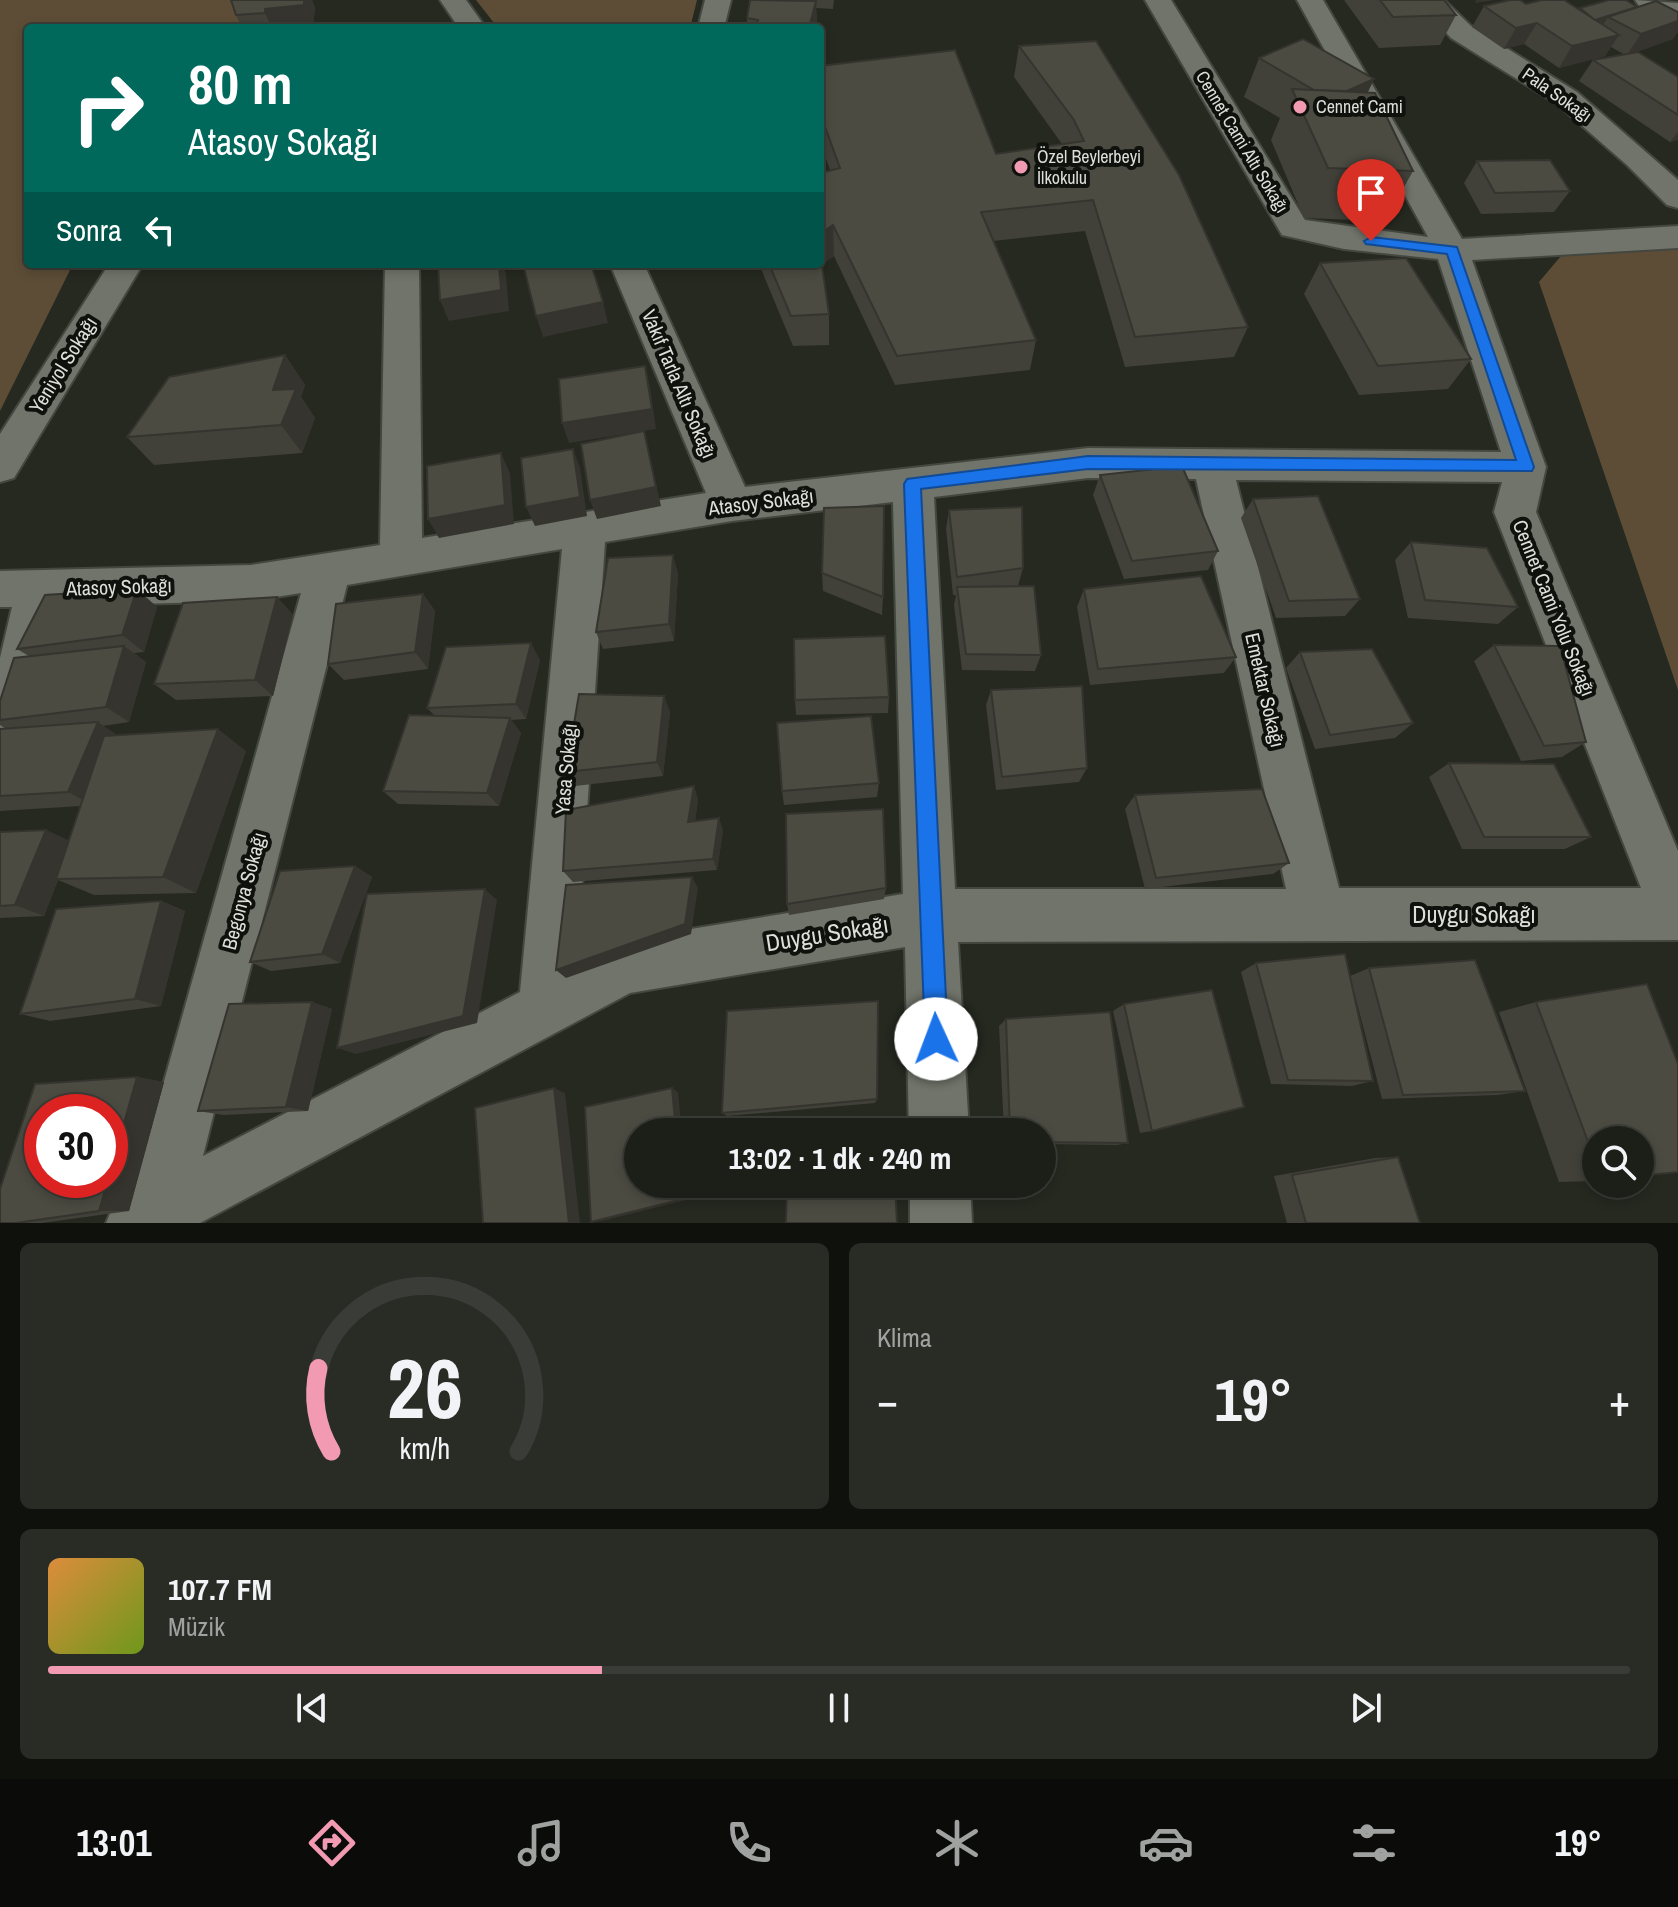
<!DOCTYPE html>
<html lang="tr">
<meta charset="utf-8">
<style>
:root{--surface:#1c1f18;--page:#292c25;--text:#f1f3f6;--muted:#a0a2a2;--line:#3a3d37;--accent:#f19ab1}
body{margin:0;font-family:"Archivo Narrow",sans-serif;background:var(--page);color:var(--text);height:100vh;display:flex;flex-direction:column;font-size:30px;white-space:nowrap}
*{box-sizing:border-box;margin:0}
p{font-size:26px;color:var(--muted)}
.icon{flex:none;width:44px;height:44px;fill:none;stroke:currentColor;stroke-width:2;stroke-linecap:round;stroke-linejoin:round}
.map{position:relative;height:1223px;overflow:hidden}
.panel{display:flex;flex-direction:column;gap:20px;padding:20px;background:#0f110d;flex:1}
.panel>*{flex:none}
.banner{position:absolute;left:24px;top:24px;width:800px;height:244px;border-radius:8px;box-shadow:0 4px 12px #0003,0 0 0 2px var(--line);background:#00695c;color:#fff;overflow:hidden}
.tools{position:absolute;left:1582px;top:1126px;display:grid;gap:16px}
.tools a{display:grid;place-items:center;width:72px;height:72px;border-radius:50%;background:var(--surface);box-shadow:0 4px 12px #0003,0 0 0 2px var(--line);font-size:40px}
.speed{position:absolute;left:24px;top:1094px;display:flex;gap:16px;font-size:40px;font-weight:700;text-align:center}
.speed>*{display:grid;place-content:center;width:104px;height:104px;border-radius:50%;background:var(--surface);box-shadow:0 4px 12px #0003,0 0 0 2px var(--line);line-height:1}
.speed .limit{border:12px solid #d22;background:#fff;color:#111}
.pin{position:absolute;display:grid;place-items:center;width:68px;height:68px;color:#fff;margin:-82px -34px;border-radius:50% 50% 50% 0;rotate:-45deg;box-shadow:0 0 8px #0007}
.pin .icon{rotate:45deg}
.me{position:absolute;width:88px;margin:-44px;rotate:358deg;stroke-linejoin:round;filter:drop-shadow(0 0 6px #0008)}
.turn{display:flex;align-items:center;gap:28px;height:168px;padding:0 32px;font-size:36px}
.turn .icon{width:104px;height:104px;stroke-width:2.5}
.turn b{display:block;font-size:56px;line-height:68px}
.then{display:flex;align-items:center;height:76px;padding:0 32px;background:#0003;gap:16px;font-size:30px}
.big{font-size:60px;font-weight:700;line-height:1.1}
.panel .tile{flex:1;display:flex;flex-direction:column;justify-content:center;gap:12px;min-width:0;padding:0 28px;border-radius:12px;background:var(--page)}
.panel .dial{align-items:center;gap:0}
.dial svg{height:208px;overflow:visible;fill:none;stroke:var(--line);stroke-width:7;stroke-linecap:round;text-anchor:middle}
.dial text{fill:var(--text);stroke:none}
.song{display:flex;align-items:center;gap:24px}
.cover{width:96px;height:96px;border-radius:12px;background:linear-gradient(135deg,hsl(30 70% 55%),hsl(80 70% 35%))}
.played{height:8px;border-radius:4px;background:linear-gradient(90deg,var(--accent) 35%,var(--line) 35%)}
.keys{display:flex;justify-content:space-around;direction:ltr}
.heat{display:flex;justify-content:space-between;align-items:center;font-size:44px;direction:ltr}
.panel .tiles{flex:1;display:grid;gap:20px;grid-template-columns:1fr 1fr}
.tile:last-child{grid-column:span 2}
.trip{position:absolute;left:624px;top:1118px;width:432px;height:80px;border-radius:40px;background:var(--surface);box-shadow:0 4px 12px #0003,0 0 0 2px var(--line);font-weight:700;line-height:80px;text-align:center}
.menu{display:flex;height:128px;justify-content:space-around;align-items:center;background:#0b0c0a;color:var(--muted)}
.menu .icon{width:56px;height:56px}
.menu .current{color:var(--accent)}
.menu b{font-size:36px;color:var(--text)}
.map>svg:first-child{display:block}
</style>
<div class="map">
<svg width="1678" height="1223" viewBox="0 0 1678 1223">
<rect width="100%" height="100%" fill="#252920"/>
<!-- green -->
<g fill="#5d4d37">
<polygon points="0,0 243,0 246,28 28,28 28,264 73,264 0,411"/>
<polygon points="476,0 697,0 690,28 498,28"/>
<polygon points="1566,250 1678,250 1678,690 1539,282"/>
</g>
<g fill="none" stroke-linecap="round" stroke-linejoin="round">
<!-- minor casing -->
<g stroke="#444740" stroke-width="4">
<g id="minor">
<polygon points="440,0 466,0 486,28 459,28"/>
<polygon points="705,0 731,0 724,28 698,28"/>
<path d="M1145,0h26l134,220 123,17 -131,-237h26l139,239 216,-13v22l-206,12 74,207 -10,45 142,339v89l-720,2 11,190h-60l-4,-185 -275,46 -430,230h-94l9,-22 18,-9 168,-599 -50,8 -195,5 -32,153 -7,16 -17,6v-123l12,-51h-12v-36l251,-6 129,-20 5,-281h34l3,274 284,-45 -96,-229h34l101,223 343,-39 413,4 -63,-193 -94,-10 -62,-14zM1088,478l108,1 90,410h-331l-21,-392zM1236,480l266,2 -8,30 147,376h-302zM893,502l10,392 -279,46 -47,22 28,-420 127,-21zM562,549l-42,443 -317,164 144,-571z"/>
<polygon points="1416,0 1444,0 1471,26 1577,92 1678,180 1678,208 1667,205 1627,165 1557,104 1451,38"/>
<polygon points="1635,0 1678,3 1678,20 1639,6"/>
<polygon points="109,264 143,264 14,478 0,482 0,434"/>
<polygon points="910,1184 970,1184 972,1223 910,1223"/>
</g>
</g>
<!-- minor -->
<use href="#minor" fill="#70746a" fill-rule="evenodd"/>
</g>
<!-- wall -->
<g fill="#414039">
<polygon points="231,0 312,0 315,8 313,26 296,28 242,28 236,15"/>
<polygon points="750,0 834,0 833,9 816,8 817,22 815,28 747,28 747,18"/>
<polygon points="1344,0 1444,0 1456,15 1440,45 1379,48"/>
<polygon points="1484,6 1580,10 1580,8 1673,39 1633,53 1678,77 1678,140 1670,142 1579,81 1593,60 1625,55 1611,47 1605,56 1559,68 1524,44 1504,49 1472,27"/>
<polygon points="1019,46 1248,327 1234,357 1125,367 1085,231 994,241 1036,340 1030,370 895,385 834,256 822,264 829,314 829,345 793,346 759,264 820,264 830,170 820,142 820,66 996,154 1062,144 1014,77"/>
<polygon points="1259,58 1374,79 1368,92 1413,171 1385,221 1304,218 1271,140 1280,118 1244,97"/>
<polygon points="1477,161 1570,191 1554,212 1481,214 1464,183"/>
<polygon points="1320,263 1471,359 1448,389 1359,395 1304,294"/>
<polygon points="285,355 305,385 301,397 315,418 302,453 154,465 127,437"/>
<polygon points="1100,475 1218,551 1208,570 1124,579 1093,495"/>
<polygon points="1253,499 1360,599 1345,616 1276,618 1241,518"/>
<polygon points="949,510 1023,568 1018,586 1013,586 1041,655 1035,671 962,670 954,605 956,595 953,595 946,529"/>
<polygon points="1411,542 1518,607 1498,624 1408,618 1395,560"/>
<polygon points="678,573 674,641 603,649 596,632"/>
<polygon points="822,573 883,597 882,615 823,591"/>
<polygon points="1084,589 1236,657 1224,673 1090,685 1077,607"/>
<polygon points="423,594 435,611 428,669 344,680 328,664"/>
<polygon points="277,597 293,615 273,696 176,700 154,684"/>
<polygon points="157,607 144,652 134,653 146,662 129,722 103,726 117,735 246,751 196,893 94,895 58,880 44,916 0,918 0,832 46,830 69,841 81,806 0,811 0,729 6,729 0,725 0,701 29,656 17,649"/>
<polygon points="1494,645 1586,742 1562,757 1521,761 1474,661"/>
<polygon points="1300,652 1413,723 1395,738 1315,749 1286,668"/>
<polygon points="540,660 526,719 511,720 521,733 499,806 398,804 383,791 434,715 427,708"/>
<polygon points="991,690 1087,768 1079,782 996,790 986,705"/>
<polygon points="664,696 670,712 663,776 575,786 566,772"/>
<polygon points="889,697 888,713 796,715 795,700"/>
<polygon points="1449,763 1591,837 1565,849 1462,849 1429,777"/>
<polygon points="879,783 877,797 784,805 782,791"/>
<polygon points="694,786 698,800 695,821 719,818 723,831 717,870 573,882 563,871"/>
<polygon points="1135,795 1289,863 1273,874 1145,889 1125,809"/>
<polygon points="355,866 372,877 340,963 271,971 250,962"/>
<polygon points="886,888 884,899 789,915 787,904"/>
<polygon points="161,901 185,911 161,1006 50,1021 20,1014"/>
<polygon points="1256,963 1350,976 1369,968 1525,1091 1498,1095 1382,1099 1352,984 1373,1081 1352,1086 1271,1084 1241,972"/>
<polygon points="312,1002 332,1009 308,1111 223,1115 198,1111"/>
<polygon points="1536,1002 1596,1140 1596,1181 1559,1182 1499,1012"/>
<polygon points="1124,1004 1152,1131 1140,1133 1113,1011"/>
<polygon points="1006,1019 1128,1143 1117,1145 1042,1144 1042,1132 1004,1132 999,1026"/>
<polygon points="137,1077 164,1082 129,1211 42,1223 0,1223"/>
<polygon points="877,1099 875,1103 727,1116 722,1113"/>
<polygon points="1398,1157 1420,1223 1287,1223 1274,1176 1375,1158"/>
</g>
<!-- shaded-wall -->
<g fill="#35342e">
<polygon points="304,0 312,0 315,8 313,26 296,28 272,28 265,13 265,9"/>
<polygon points="1476,0 1496,0 1475,3"/>
<polygon points="816,1 817,22 815,28 809,28"/>
<polygon points="1639,8 1608,17 1602,27 1595,20"/>
<polygon points="1678,21 1678,32 1673,39 1626,56 1641,34"/>
<polygon points="1537,23 1524,44 1504,49 1516,28"/>
<polygon points="1619,35 1605,56 1559,68 1572,46"/>
<polygon points="1374,79 1355,118 1330,99"/>
<polygon points="1678,132 1678,140 1670,142"/>
<polygon points="833,225 834,256 818,267 820,264 820,234"/>
<polygon points="499,264 502,264 506,274 509,311 449,321 440,300"/>
<polygon points="603,302 608,323 543,337 536,316"/>
<polygon points="285,355 305,385 301,397 315,418 302,453 281,425 273,390"/>
<polygon points="645,366 650,387 656,429 569,443 562,423"/>
<polygon points="644,431 661,506 597,519 590,500"/>
<polygon points="573,449 580,468 587,516 535,526 526,507"/>
<polygon points="501,453 510,473 514,524 439,538 428,519"/>
<polygon points="673,555 678,573 674,641 669,624"/>
<polygon points="137,589 157,607 144,652 122,635"/>
<polygon points="423,594 435,611 428,669 415,652"/>
<polygon points="277,597 293,615 273,696 255,680"/>
<polygon points="531,643 540,660 526,719 516,704"/>
<polygon points="124,646 146,662 129,722 106,707"/>
<polygon points="664,696 670,712 663,776 657,762"/>
<polygon points="510,718 521,733 499,806 487,793"/>
<polygon points="98,722 121,738 93,805 68,792"/>
<polygon points="218,729 246,751 196,893 163,877"/>
<polygon points="694,786 698,800 693,835 688,822"/>
<polygon points="719,818 723,831 717,870 713,859"/>
<polygon points="46,830 72,842 44,916 15,905"/>
<polygon points="355,866 372,877 340,963 322,954"/>
<polygon points="692,877 698,888 691,934 566,978 556,970"/>
<polygon points="485,889 497,900 477,1023 356,1054 337,1048"/>
<polygon points="161,901 185,911 161,1006 135,999"/>
<polygon points="312,1002 332,1009 308,1111 286,1107"/>
<polygon points="137,1077 164,1082 129,1211 99,1211 108,1180 110,1180 110,1173"/>
<polygon points="554,1088 565,1093 580,1223 569,1223"/>
<polygon points="672,1088 678,1092 682,1132 676,1132"/>
<polygon points="682,1184 688,1184 690,1199 602,1221 591,1222"/>
</g>
<!-- building -->
<g fill="#4c4b42" stroke="#35342e" stroke-width="2">
<polygon points="231,0 304,0 304,5 265,9 265,13 236,15"/>
<polygon points="750,0 754,0 816,1 809,28 755,28 758,20 747,18"/>
<polygon points="1380,0 1444,0 1456,15 1393,17"/>
<polygon points="1510,0 1520,0 1526,4 1542,0 1564,0 1619,35 1572,46 1537,23 1516,28 1484,6"/>
<polygon points="1609,0 1626,0 1637,7 1595,20 1580,8"/>
<polygon points="1656,1 1678,12 1678,21 1641,34 1608,17"/>
<polygon points="1303,39 1374,79 1347,91 1314,90 1259,58"/>
<polygon points="1096,41 1179,175 1248,327 1135,337 1093,200 981,212 1036,340 897,356 833,225 820,234 820,173 840,168 820,113 820,66 955,50 996,154 1084,141 1074,120 1019,46"/>
<polygon points="1638,52 1678,77 1678,115 1593,60"/>
<polygon points="1292,89 1375,93 1413,171 1328,168"/>
<polygon points="1550,160 1570,191 1495,193 1477,161"/>
<polygon points="820,252 829,314 791,316 769,264 820,264"/>
<polygon points="1406,258 1471,359 1378,366 1320,263"/>
<polygon points="438,264 499,264 501,290 440,300"/>
<polygon points="523,264 591,264 603,302 536,316"/>
<polygon points="285,355 273,390 296,389 281,425 127,437 169,377"/>
<polygon points="645,366 652,409 562,423 559,379"/>
<polygon points="644,431 656,487 590,500 581,444"/>
<polygon points="573,449 580,497 526,507 521,458"/>
<polygon points="501,453 505,505 428,519 427,466"/>
<polygon points="1182,466 1218,551 1132,561 1100,475"/>
<polygon points="1318,496 1360,599 1289,601 1253,499"/>
<polygon points="884,506 883,597 822,573 824,508"/>
<polygon points="1022,507 1023,568 957,577 949,510"/>
<polygon points="1411,542 1487,548 1518,607 1425,600"/>
<polygon points="673,555 669,624 596,632 608,558"/>
<polygon points="1201,576 1236,657 1098,669 1084,589"/>
<polygon points="1034,586 1041,655 966,654 957,587"/>
<polygon points="137,589 122,635 17,649 45,595"/>
<polygon points="423,594 415,652 328,664 336,604"/>
<polygon points="277,597 255,680 154,684 183,603"/>
<polygon points="885,636 889,697 795,700 794,639"/>
<polygon points="531,643 516,704 427,708 446,647"/>
<polygon points="1494,645 1560,646 1586,742 1544,746"/>
<polygon points="124,646 106,707 0,720 0,701 14,658"/>
<polygon points="1372,649 1413,723 1330,735 1300,652"/>
<polygon points="1082,686 1087,768 1002,777 991,690"/>
<polygon points="579,694 664,696 657,762 566,772"/>
<polygon points="409,715 510,718 487,793 383,791"/>
<polygon points="871,716 879,783 782,791 777,723"/>
<polygon points="98,722 68,792 0,796 0,729"/>
<polygon points="218,729 163,877 56,879 104,736"/>
<polygon points="1449,763 1554,764 1591,837 1484,837"/>
<polygon points="694,786 688,822 719,818 713,859 563,871 566,810"/>
<polygon points="1262,789 1289,863 1156,878 1135,795"/>
<polygon points="883,809 886,888 787,904 786,814"/>
<polygon points="46,830 15,905 0,906 0,832"/>
<polygon points="355,866 322,954 250,962 280,871"/>
<polygon points="692,877 685,924 556,970 566,885"/>
<polygon points="485,889 463,1016 337,1048 367,894"/>
<polygon points="161,901 135,999 20,1014 56,909"/>
<polygon points="1345,954 1373,1081 1288,1080 1256,963"/>
<polygon points="1475,960 1525,1091 1403,1095 1369,968"/>
<polygon points="1647,984 1678,1064 1678,1172 1640,1176 1640,1140 1596,1140 1596,1163 1536,1002"/>
<polygon points="1212,990 1244,1107 1152,1131 1124,1004"/>
<polygon points="878,1001 877,1099 722,1113 727,1011"/>
<polygon points="312,1002 286,1107 198,1111 229,1004"/>
<polygon points="1110,1012 1128,1143 1042,1142 1042,1132 1010,1132 1006,1019"/>
<polygon points="137,1077 110,1173 110,1112 42,1112 42,1180 108,1180 99,1211 16,1223 0,1223 0,1189 35,1084"/>
<polygon points="554,1088 569,1223 483,1223 475,1108"/>
<polygon points="672,1088 676,1132 638,1132 638,1184 682,1184 683,1199 591,1222 585,1107"/>
<polygon points="1398,1157 1420,1223 1306,1223 1292,1175"/>
<polygon points="787,1184 895,1184 897,1223 786,1223"/>
</g>
<!-- route -->
<polygon fill="#1a73e8" stroke="#114b97" stroke-width="2" points="1371,237 1457,247 1534,467 1532,471 1088,469 921,489 948,1039 944,1047 936,1051 928,1047 925,1039 904,484 907,479 1088,456 1516,460 1447,254 1366,244 1364,241"/>
<!-- markers -->
<g fill="#f19ab1" stroke="#0f110d" stroke-width="3">
<circle cx="1300" cy="107" r="8"/>
<circle cx="1021" cy="167" r="8"/>
</g>
<g text-anchor="middle" stroke-width="8" stroke-linejoin="round" paint-order="stroke">
<!-- far-street labels -->
<g font-size="18" fill="#dddfd9" stroke="#0f110d">
<text transform="translate(1557 95) rotate(35)" y="6">Pala Sokağı</text>
<text transform="translate(1242 142) rotate(59)" y="6">Cennet Cami Altı Sokağı</text>
</g>
<!-- far-poi labels -->
<g font-size="18" fill="#dddfd9" stroke="#0f110d" text-anchor="start">
<text x="1316" y="113">Cennet Cami</text>
<text x="1037" y="163">Özel Beylerbeyi<tspan x="1037" dy="21">İlkokulu</tspan></text>
</g>
<!-- street labels -->
<g font-size="20" fill="#dddfd9" stroke="#0f110d">
<text transform="translate(63 365) rotate(-58)" y="7">Yeniyol Sokağı</text>
<text transform="translate(679 384) rotate(67)" y="7">Vakıf Tarla Altı Sokağı</text>
<text transform="translate(761 502) rotate(-7)" y="7">Atasoy Sokağı</text>
<text transform="translate(119 587) rotate(-2)" y="7">Atasoy Sokağı</text>
<text transform="translate(1554 608) rotate(68)" y="7">Cennet Cami Yolu Sokağı</text>
<text transform="translate(1265 690) rotate(77)" y="7">Emektar Sokağı</text>
<text transform="translate(566 769) rotate(-85)" y="7">Yasa Sokağı</text>
<text transform="translate(244 891) rotate(-75)" y="7">Begonya Sokağı</text>
</g>
<!-- near-street labels -->
<g font-size="24" fill="#dddfd9" stroke="#0f110d">
<text x="1474" y="923">Duygu Sokağı</text>
<text transform="translate(827 934) rotate(-9)" y="8">Duygu Sokağı</text>
</g>
</g>
</svg>
<div class="tools">
<a><svg class="icon" aria-label="search" viewBox="0 0 24 24"><circle cx="10" cy="10" r="6"/><path d="M15 15l6 6"/></svg></a>
</div>
<div class="speed"><div class="limit">30</div></div>
<div class="pin" style="left:1371px;top:241px;background:#d93025"><svg class="icon" aria-label="arrive" viewBox="0 0 24 24"><path d="M6 21V4h12l-3 4 3 4H6"/></svg></div>
<svg class="me" style="left:936px;top:1039px" viewBox="-20 -20 40 40"><circle r="19" fill="#fff"/><path d="M0-13L10 11 0 6-10 11z" fill="#1a73e8"/></svg>
<div class="trip">13:02 · 1 dk · 240 m</div>
<div class="banner">
<div class="turn"><svg class="icon" aria-label="right" viewBox="0 0 24 24"><path d="M7 20v-9h11M14 6l5 5-5 5"/></svg><div><b>80 m</b>Atasoy Sokağı</div></div>
<div class="then">Sonra<svg class="icon" aria-label="left" viewBox="0 0 24 24"><path d="M17 20v-9H6M10 6l-5 5 5 5"/></svg></div>
</div>
</div>
<section class="panel">
<div class="tiles">
<div class="tile dial"><svg viewBox="0 0 100 80">
<path d="M14 69A42 42 0 1 1 86 69"/>
<path d="M14 69A42 42 0 0 1 9 37" stroke="#f19ab1"/>
<text x="50" y="56" font-size="32" font-weight="700">26</text>
<text x="50" y="72" font-size="11">km/h</text>
</svg></div>
<div class="tile"><p>Klima</p>
<div class="heat"><a>−</a><b class="big">19°</b><a>+</a></div>
</div>
<div class="tile">
<div class="song"><i class="cover"></i><div><b>107.7 FM</b><p>Müzik</p></div></div>
<div class="played"></div>
<div class="keys"><svg class="icon" aria-label="previous" viewBox="0 0 24 24"><path d="M18 5L8 12l10 7zM5 5v14"/></svg><svg class="icon" aria-label="pause" viewBox="0 0 24 24"><path d="M8 5v14M16 5v14"/></svg><svg class="icon" aria-label="next" viewBox="0 0 24 24"><path d="M6 5l10 7-10 7zM19 5v14"/></svg></div>
</div>
</div>
</section>
<nav class="menu">
<b>13:01</b>
<svg class="icon current" aria-label="directions" viewBox="0 0 24 24"><path d="M12 3l9 9-9 9-9-9zM9 14v-3h6M13 9l2 2-2 2"/></svg>
<svg class="icon" aria-label="music" viewBox="0 0 24 24"><path d="M9 18V5l10-2v13"/><circle cx="6" cy="18" r="3"/><circle cx="16" cy="16" r="3"/></svg>
<svg class="icon" aria-label="phone" viewBox="0 0 24 24"><path d="M5 4h4l2 5-3 2q2 4 5 5l2-3 5 2v4C11 20 4 13 5 4z"/></svg>
<svg class="icon" aria-label="climate" viewBox="0 0 24 24"><path d="M12 3v18M4 7l16 10M4 17L20 7"/></svg>
<svg class="icon" aria-label="car" viewBox="0 0 24 24"><path d="M5 17H2v-5l4-1 3-4h7l3 4 3 1v5h-3M9 17h6M6 11h13"/><circle cx="7" cy="17" r="2"/><circle cx="17" cy="17" r="2"/></svg>
<svg class="icon" aria-label="filters" viewBox="0 0 24 24"><path d="M4 7h16M4 17h16"/><circle cx="9" cy="7" r="2"/><circle cx="15" cy="17" r="2"/></svg>
<b>19°</b>
</nav>
